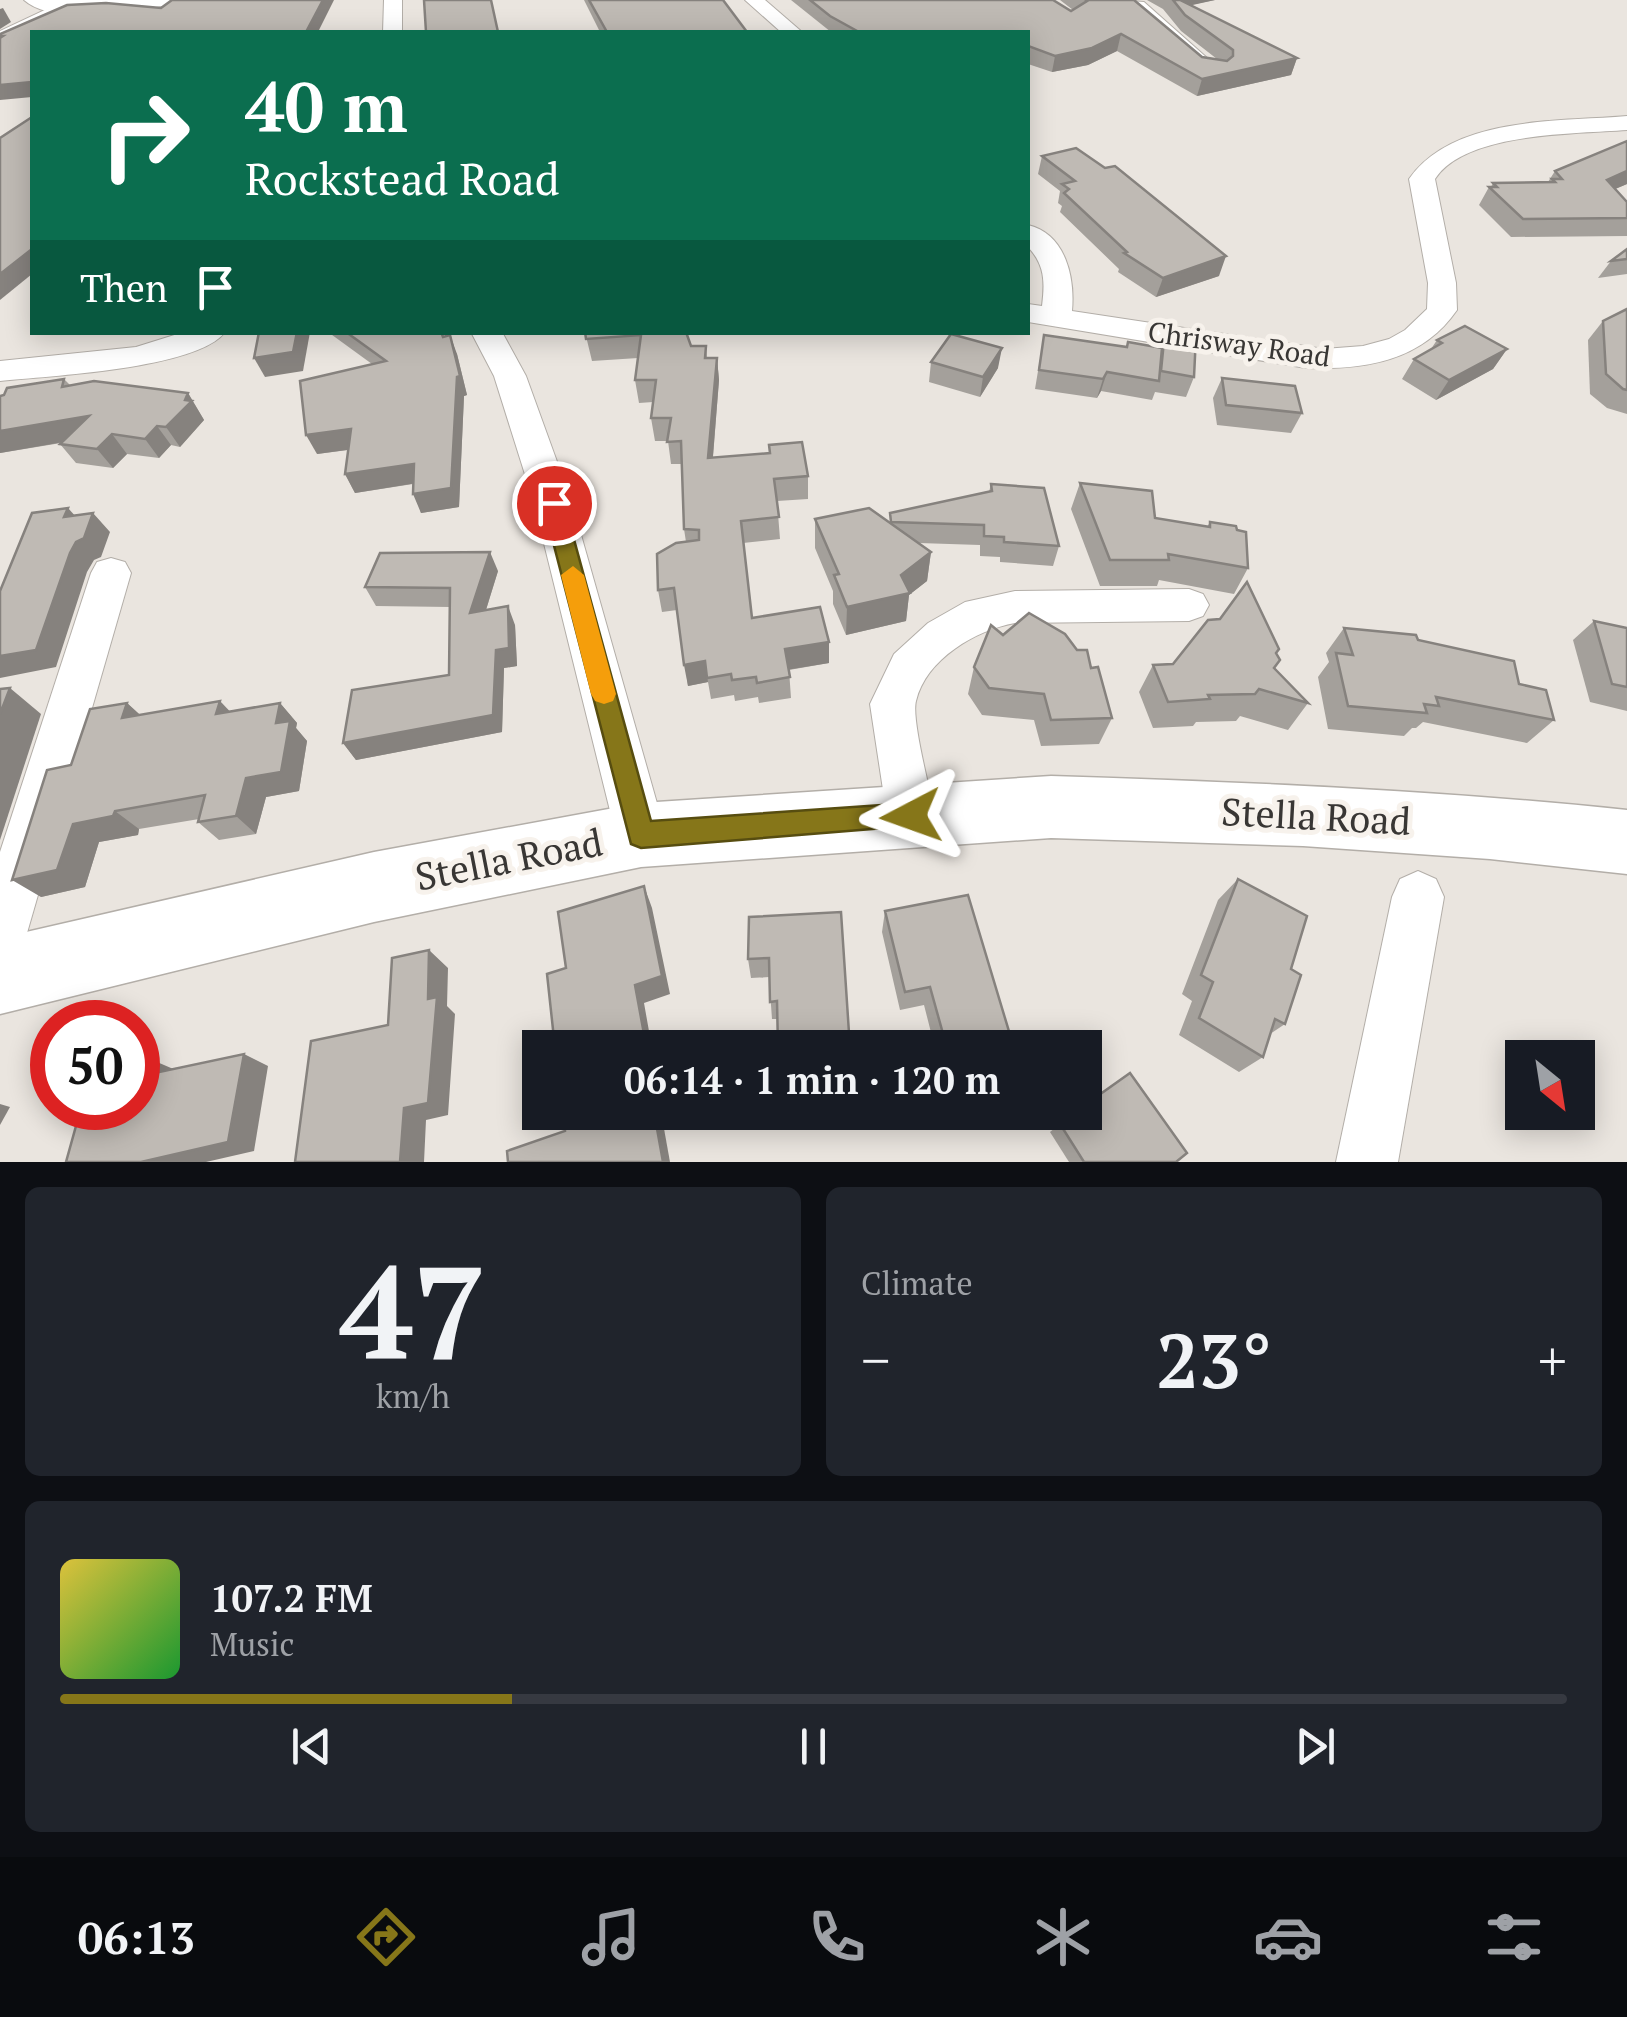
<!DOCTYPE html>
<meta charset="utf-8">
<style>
:root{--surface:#171b24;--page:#20242c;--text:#f1f3f6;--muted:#9ea1a6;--line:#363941;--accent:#867619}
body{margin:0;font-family:"PT Serif",serif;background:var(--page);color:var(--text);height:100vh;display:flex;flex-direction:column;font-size:38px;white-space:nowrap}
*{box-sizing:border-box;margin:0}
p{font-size:32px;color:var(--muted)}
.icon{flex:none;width:55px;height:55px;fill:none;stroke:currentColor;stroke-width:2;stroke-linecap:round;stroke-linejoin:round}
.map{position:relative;height:1162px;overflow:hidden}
.details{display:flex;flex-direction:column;gap:25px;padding:25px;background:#0d0f14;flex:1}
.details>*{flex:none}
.top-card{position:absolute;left:30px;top:30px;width:1000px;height:305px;border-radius:0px;box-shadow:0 5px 25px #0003;background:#0b6e4f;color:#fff;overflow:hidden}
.needle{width:65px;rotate:150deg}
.tools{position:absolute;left:1505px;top:1040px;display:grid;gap:20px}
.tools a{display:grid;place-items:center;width:90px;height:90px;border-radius:0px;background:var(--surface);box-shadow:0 5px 25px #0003;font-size:50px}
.speed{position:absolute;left:30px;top:1000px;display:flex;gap:20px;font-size:50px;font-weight:700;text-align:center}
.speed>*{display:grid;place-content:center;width:130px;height:130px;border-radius:50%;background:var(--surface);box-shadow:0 5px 25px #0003;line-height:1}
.speed .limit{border:15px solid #d22;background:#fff;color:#111}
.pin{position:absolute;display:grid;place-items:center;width:85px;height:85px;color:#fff;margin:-42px;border:5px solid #fff;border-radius:50%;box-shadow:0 2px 10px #0007}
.me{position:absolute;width:110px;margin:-55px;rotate:266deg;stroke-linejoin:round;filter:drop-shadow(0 0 8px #0008)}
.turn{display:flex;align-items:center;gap:35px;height:210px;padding:0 50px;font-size:45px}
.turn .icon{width:130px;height:130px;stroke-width:2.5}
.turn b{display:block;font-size:70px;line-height:85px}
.then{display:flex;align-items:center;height:95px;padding:0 50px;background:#0003;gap:20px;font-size:38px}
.big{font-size:75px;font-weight:600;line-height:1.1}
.details .widget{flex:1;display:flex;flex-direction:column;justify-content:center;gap:15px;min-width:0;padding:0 35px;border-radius:15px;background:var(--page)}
.details .dial{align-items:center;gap:0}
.dial b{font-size:130px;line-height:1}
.song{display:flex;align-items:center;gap:30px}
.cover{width:120px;height:120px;border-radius:15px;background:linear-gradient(135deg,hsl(50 70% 55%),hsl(130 70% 35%))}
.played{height:10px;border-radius:5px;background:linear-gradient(90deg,var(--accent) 30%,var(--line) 30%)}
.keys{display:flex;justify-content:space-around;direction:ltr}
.heat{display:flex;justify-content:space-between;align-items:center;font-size:55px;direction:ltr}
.details .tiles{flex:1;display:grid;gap:25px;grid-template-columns:1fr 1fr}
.widget:last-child{grid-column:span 2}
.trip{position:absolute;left:522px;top:1030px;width:580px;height:100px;border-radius:0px;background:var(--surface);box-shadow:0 5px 25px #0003;font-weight:600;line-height:100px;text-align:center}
.dock{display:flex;height:160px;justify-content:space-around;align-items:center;background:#090b0e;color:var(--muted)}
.dock .icon{width:70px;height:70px}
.dock .selected{color:var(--accent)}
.dock b{font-size:45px;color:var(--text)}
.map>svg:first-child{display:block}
</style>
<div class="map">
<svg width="1627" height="1162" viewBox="0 0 1627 1162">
<rect width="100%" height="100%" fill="#eae5df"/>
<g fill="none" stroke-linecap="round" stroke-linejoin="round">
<!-- minor casing -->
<g stroke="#b3aea8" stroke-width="2">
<g id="minor">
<path d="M24,0h149l-9,6c-36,4 -111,20 -140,-6z"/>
<polygon points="384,0 402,0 402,32 383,32"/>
<polygon points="745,0 765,0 802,32 781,32"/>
<polygon points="1118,0 1144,2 1206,57 1203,61 1189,61"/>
<path d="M1627,116v14c-51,4 -162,2 -192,49l21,104 1,27c-35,51 -92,60 -151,58l-278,-46v-18l14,2c3,-24 3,-41 -14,-59v-22c38,9 47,53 44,86l252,38 39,-3 26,-7 16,-9 22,-21 1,-26 -19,-104c44,-63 148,-57 218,-63z"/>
<path d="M184,332h41c-27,37 -178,44 -225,49v-20l136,-14z"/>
<polygon points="471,332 502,332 526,376 572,503 666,835 658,852 641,858 624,852 616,835 534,503 494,376"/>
<polygon points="111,558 125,562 131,573 27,933 19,952 0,960 0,852 91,573 97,562"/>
<path d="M1189,589l14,5 6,11 -6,11 -14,5 -174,2c-39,7 -89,36 -99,78 -5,18 15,92 19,115l-7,16 -17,7 -17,-7 -7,-16 -17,-112 24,-50 34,-31 37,-21 50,-11z"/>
<polygon points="1418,871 1436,879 1444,897 1398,1162 1336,1162 1392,897 1400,879"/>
</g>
</g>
<!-- tertiary casing -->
<g stroke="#b3aea8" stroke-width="2">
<polygon id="tertiary" points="66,0 97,0 0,47 0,31"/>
</g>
<!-- secondary casing -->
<g stroke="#b3aea8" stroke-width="3">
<path id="secondary" d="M1051,776c193,6 384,14 576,34v64l-137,-15 -187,-13 -252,-8 -410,29 -267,55 -374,92v-76l374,-86 267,-49z"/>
</g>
<!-- minor -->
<use href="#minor" fill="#fff" fill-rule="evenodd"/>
<!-- tertiary -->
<use href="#tertiary" fill="#fff" fill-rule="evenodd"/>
<!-- secondary -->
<use href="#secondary" fill="#fff" fill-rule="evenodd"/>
</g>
<!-- wall -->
<g fill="#a4a09b">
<polygon points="584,0 589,0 747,32 600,32"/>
<polygon points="791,0 1053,0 1071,11 1073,10 1060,0 1134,0 1202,57 1217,59 1181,31 1163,9 1147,0 1215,0 1190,5 1297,58 1291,75 1197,96 1117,51 1088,65 1052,72 1028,64 1028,32 831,32"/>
<polygon points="1627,141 1627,184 1615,189 1627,202 1627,236 1511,237 1479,205 1489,187 1491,187 1493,183 1548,182 1555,171"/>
<polygon points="1042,156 1219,276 1156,297 1118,272 1119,269 1060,212 1062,206 1058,203 1060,191 1038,174"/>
<polygon points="1627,249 1627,274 1598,278 1611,261"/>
<polygon points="1627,309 1627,414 1607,408 1590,394 1588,340 1603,321"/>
<polygon points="1165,331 1194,377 1186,397 1155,392 1152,400 1101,391 1097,398 1035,389 1044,335 1127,347 1159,347"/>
<polygon points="328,332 441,332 457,354 467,395 464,396 459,507 421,513 413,484 355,493 345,474 348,450 317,454 372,364"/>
<polygon points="585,332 686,332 691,346 706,346 707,358 717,358 719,380 713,457 808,476 808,499 777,501 780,539 743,543 752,618 829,642 829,663 789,670 791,698 759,703 758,697 735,701 734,695 711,699 708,682 688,686 677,610 662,612 658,590 686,542 684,529 682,464 671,464 668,441 655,441 651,418 653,402 639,403 635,380 638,358 592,361"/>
<polygon points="1437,340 1507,349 1493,369 1436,400 1402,379 1414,359 1431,349"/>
<polygon points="931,362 998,368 980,397 929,382"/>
<polygon points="1222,378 1302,413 1291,433 1217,425 1213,398"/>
<polygon points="64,379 70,385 188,393 204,420 180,447 171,445 159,458 127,454 113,468 76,463 60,444 61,443 0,453 0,396"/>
<polygon points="1080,483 1155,518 1207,527 1210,522 1237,530 1248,568 1234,594 1159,580 1157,586 1100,586 1071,509"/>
<polygon points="991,484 1059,546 1053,566 1000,562 1000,557 980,556 980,545 919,543 931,552 927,581 909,595 906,621 846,635 833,604 833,591 815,548 815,519 890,522 890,513 989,492"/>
<polygon points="498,571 486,610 515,625 517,666 504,668 502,732 356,760 343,743 449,675 450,607 376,606 365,587"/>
<polygon points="1594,621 1627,628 1627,711 1590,702 1573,640"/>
<polygon points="1344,628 1418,640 1519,684 1554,720 1527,743 1423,722 1416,728 1412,728 1404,736 1328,729 1318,677 1329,662 1326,653"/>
<polygon points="1003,635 1091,668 1112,718 1099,744 1041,746 1034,720 982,715 968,694 974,667"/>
<polygon points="1276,653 1274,669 1308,703 1288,730 1240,716 1236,721 1196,722 1193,726 1153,728 1139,692 1153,665"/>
<polygon points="127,703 140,715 230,711 280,703 297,723 296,728 307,741 299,791 266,797 256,834 219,840 198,822 199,819 139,829 138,835 99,842 85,887 41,897 71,765"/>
<polygon points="1238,879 1291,969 1285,1024 1270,1034 1263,1057 1239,1072 1179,1035 1192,1001 1182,994 1218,900"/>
<polygon points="885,911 1014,1048 935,1048 924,1005 900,1010 882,932"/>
<polygon points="749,917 850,1048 777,1019 772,1019 769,977 751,978 748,959"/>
<polygon points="1060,1124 1176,1162 1069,1162 1050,1132"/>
</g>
<!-- shaded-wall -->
<g fill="#86827e">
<polygon points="323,0 334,0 318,32 306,32"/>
<polygon points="1173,0 1215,0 1179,8"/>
<polygon points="3,8 11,22 0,29 0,9"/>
<polygon points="1121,34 1117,51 1088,65 1052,72 1055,56"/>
<polygon points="1297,58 1291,75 1197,96 1202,79"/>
<polygon points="32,82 32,97 0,100 0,85"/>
<polygon points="1627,171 1627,184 1594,198 1607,180"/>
<polygon points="32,249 32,274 0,300 0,274"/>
<polygon points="1226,256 1219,276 1156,297 1163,278"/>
<polygon points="297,332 310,332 303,371 265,377 254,358"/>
<polygon points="450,335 457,354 467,395 464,396 459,507 421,513 413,494 457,377"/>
<polygon points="1002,348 998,368 980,397 983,377"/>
<polygon points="1507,349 1493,369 1436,400 1449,380"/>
<polygon points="717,358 719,380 711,480 708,458"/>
<polygon points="1107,372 1101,391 1097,398 1103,379"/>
<polygon points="188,393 204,420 180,447 166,427"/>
<polygon points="89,416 104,435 0,453 0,431"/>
<polygon points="157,426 171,445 159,458 145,439"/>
<polygon points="351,429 361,448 317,454 306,435"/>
<polygon points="112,434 127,454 113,468 97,449"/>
<polygon points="414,464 423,482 355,493 345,474"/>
<polygon points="68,508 85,527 64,517"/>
<polygon points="93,513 110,532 101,557 94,560 87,572 56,667 0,678 0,656 70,553"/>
<polygon points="490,552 498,571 479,632 470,613"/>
<polygon points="931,552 927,581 909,595 906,621 846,635 847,607 901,575"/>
<polygon points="508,606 515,625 517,666 504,668 502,732 356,760 343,743 496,650"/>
<polygon points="829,642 829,663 786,670 785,649"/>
<polygon points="705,661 708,682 688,686 684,665"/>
<polygon points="10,688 41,714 0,840 0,714"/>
<polygon points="220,701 239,721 216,714"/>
<polygon points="127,703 149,723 122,718"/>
<polygon points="280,703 297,723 296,728 307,741 299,791 266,797 256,834 236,816 246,778 276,723"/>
<polygon points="115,811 139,829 138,835 99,842 85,887 41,897 12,880 73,824"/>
<polygon points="644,886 652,908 670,994 644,1003 652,1048 646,1045 635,985"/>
<polygon points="429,950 448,968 447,1006 455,1014 448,1115 426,1120 424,1162 400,1162 404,1108 428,999"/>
<polygon points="244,1054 268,1066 254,1151 206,1162 141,1162"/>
<polygon points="157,1062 185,1074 155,1073"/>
<polygon points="0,1104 10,1107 0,1125"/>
<polygon points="654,1112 661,1112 670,1162 663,1162"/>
</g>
<!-- building -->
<g fill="#bfbab4" stroke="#86827e" stroke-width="2.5">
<polygon points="172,0 323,0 306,32 32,32 32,82 0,85 0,38 3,36 0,36 0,34 67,5 106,3 161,8"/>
<polygon points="424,0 491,0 498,32 426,32"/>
<polygon points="589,0 723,0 747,32 607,32"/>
<polygon points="810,0 1053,0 1071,11 1087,1 1085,0 1134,0 1202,57 1227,61 1233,56 1233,50 1185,15 1173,0 1180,0 1297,58 1202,79 1121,34 1092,48 1055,56 1028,46 1028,32 859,32 830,16"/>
<polygon points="32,117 32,249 0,274 0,138"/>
<polygon points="1627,141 1627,171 1607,180 1627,202 1627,218 1523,219 1489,187 1497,187 1493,183 1555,182 1552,179 1562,179 1555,171"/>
<polygon points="1076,148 1105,168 1115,166 1226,256 1163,278 1124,253 1127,252 1064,193 1069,189 1062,184 1075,181 1042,156"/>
<polygon points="1627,249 1627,259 1611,261"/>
<polygon points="1627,309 1627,390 1623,389 1606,374 1603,321"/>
<polygon points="1465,326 1507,349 1449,380 1414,359 1442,343 1437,340"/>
<polygon points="1165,331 1196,336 1194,377 1161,371"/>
<polygon points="259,332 297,332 293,352 254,358"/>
<polygon points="346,332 441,332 443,337 450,335 460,376 457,377 451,488 413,494 414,464 345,474 351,429 306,435 300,381 386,361"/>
<polygon points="585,332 686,332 691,346 706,346 705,358 717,358 708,458 770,453 769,445 802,442 808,476 774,479 779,517 741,521 752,618 820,607 829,642 785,649 790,677 757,683 756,677 732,680 731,674 707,678 705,661 684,665 674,588 658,590 657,554 676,543 699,540 699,530 684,529 681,441 667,442 671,418 651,418 656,380 635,380 641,335 586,339"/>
<polygon points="951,334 1002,348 983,377 931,362"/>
<polygon points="1044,335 1127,347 1128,342 1162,348 1159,381 1107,372 1103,379 1039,370"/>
<polygon points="1222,378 1295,386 1302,413 1226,405"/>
<polygon points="64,379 62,387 94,381 188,393 185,400 192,401 166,427 157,426 145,439 112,434 97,449 60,444 89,416 0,431 0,396 4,395 7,388"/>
<polygon points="1080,483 1152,491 1155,518 1210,527 1210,522 1236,526 1237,530 1246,532 1248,568 1168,554 1169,560 1110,560"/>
<polygon points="991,484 1044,488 1059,546 1004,542 1004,537 984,536 984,525 891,522 890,513 992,491"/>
<polygon points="68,508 64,517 93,513 84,538 76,542 70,553 36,650 0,656 0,591 32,513"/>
<polygon points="869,508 931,552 901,575 910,593 847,607 834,575 839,574 815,519"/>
<polygon points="490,552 470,613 508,606 509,648 496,650 493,715 343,743 352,690 449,675 450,588 365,587 380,553"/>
<polygon points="1247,582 1279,649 1276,653 1280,660 1274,668 1308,703 1259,689 1255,694 1208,695 1210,699 1168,702 1153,665 1173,664 1208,620 1220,619"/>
<polygon points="1029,613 1065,634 1077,650 1087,650 1091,668 1098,667 1112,718 1051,720 1044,694 989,688 974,667 991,625 1003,635"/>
<polygon points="1594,621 1627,628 1627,687 1612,684"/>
<polygon points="1344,628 1416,635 1418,640 1514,661 1519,684 1546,690 1554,720 1436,697 1439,706 1424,704 1427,713 1348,706 1336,653 1353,655"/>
<polygon points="10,688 0,714 0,689"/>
<polygon points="220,701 216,714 280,703 276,723 290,721 281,772 246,778 236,816 198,822 205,795 115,811 113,816 73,824 57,870 12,880 47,770 71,765 90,709 127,703 122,718"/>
<polygon points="1238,879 1307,916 1291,969 1301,975 1285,1024 1275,1019 1263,1057 1199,1018 1213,982 1201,975"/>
<polygon points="644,886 662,976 635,985 646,1045 671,1037 674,1048 555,1048 547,974 566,968 558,912"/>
<polygon points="968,895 1014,1048 947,1048 930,987 905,992 885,911"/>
<polygon points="841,912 850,1048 778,1048 777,1001 770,1002 769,958 748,959 749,917"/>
<polygon points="429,950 428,999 437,997 428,1103 404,1108 400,1162 295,1162 311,1041 388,1025 392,958"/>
<polygon points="244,1054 228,1142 141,1162 66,1162 81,1108 138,1108 138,1066 157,1062 155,1073"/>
<polygon points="1130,1073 1187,1153 1176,1162 1084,1162 1060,1124 1075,1112 1085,1112 1085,1105"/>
<polygon points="563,1112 654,1112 663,1162 508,1162 507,1151 565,1131"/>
</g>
<!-- route -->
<polygon fill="#867619" stroke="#574d10" stroke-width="2.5" points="554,496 564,503 651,821 911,803 921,807 925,816 921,825 641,848 631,844 543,503"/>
<!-- slow -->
<polygon fill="#f59e0b" points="573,566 584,575 616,694 613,701 604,704 595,701 591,694 561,575"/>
<g text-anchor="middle" stroke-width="10" stroke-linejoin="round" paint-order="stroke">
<!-- far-street labels -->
<g font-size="28" fill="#383634" stroke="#f7f2ec">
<text transform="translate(1239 344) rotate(8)" y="10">Chrisway Road</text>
</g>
<!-- near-street labels -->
<g font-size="38" fill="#383634" stroke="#f7f2ec">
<text transform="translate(1316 817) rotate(3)" y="13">Stella Road</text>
<text transform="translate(509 860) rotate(-11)" y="13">Stella Road</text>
</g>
</g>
</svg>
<div class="tools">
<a><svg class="needle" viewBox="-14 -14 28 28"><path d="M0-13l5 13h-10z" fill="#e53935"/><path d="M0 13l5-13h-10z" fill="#9ea1a6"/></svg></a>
</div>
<div class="speed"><div class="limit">50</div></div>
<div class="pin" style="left:554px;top:503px;background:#d93025"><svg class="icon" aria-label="arrive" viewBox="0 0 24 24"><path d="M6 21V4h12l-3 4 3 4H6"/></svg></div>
<svg class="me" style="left:911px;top:816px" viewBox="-20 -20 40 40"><path d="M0-17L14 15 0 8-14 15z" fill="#867619" stroke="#fff" stroke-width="4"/></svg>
<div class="trip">06:14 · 1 min · 120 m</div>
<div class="top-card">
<div class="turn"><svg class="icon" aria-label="right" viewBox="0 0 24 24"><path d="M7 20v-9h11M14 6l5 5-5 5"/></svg><div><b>40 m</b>Rockstead Road</div></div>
<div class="then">Then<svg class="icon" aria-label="arrive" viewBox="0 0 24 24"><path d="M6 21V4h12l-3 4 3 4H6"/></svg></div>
</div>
</div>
<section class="details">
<div class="tiles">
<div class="widget dial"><b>47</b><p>km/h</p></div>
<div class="widget"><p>Climate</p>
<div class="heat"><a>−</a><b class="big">23°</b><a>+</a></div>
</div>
<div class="widget">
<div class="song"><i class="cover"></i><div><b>107.2 FM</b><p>Music</p></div></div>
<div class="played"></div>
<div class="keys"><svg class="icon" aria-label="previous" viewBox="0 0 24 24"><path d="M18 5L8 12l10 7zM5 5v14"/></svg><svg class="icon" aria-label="pause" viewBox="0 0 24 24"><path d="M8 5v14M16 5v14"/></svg><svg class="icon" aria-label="next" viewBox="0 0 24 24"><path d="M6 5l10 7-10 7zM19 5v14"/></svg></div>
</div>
</div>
</section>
<nav class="dock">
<b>06:13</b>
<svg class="icon selected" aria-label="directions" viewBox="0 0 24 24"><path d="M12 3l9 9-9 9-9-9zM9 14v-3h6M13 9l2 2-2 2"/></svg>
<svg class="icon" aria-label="music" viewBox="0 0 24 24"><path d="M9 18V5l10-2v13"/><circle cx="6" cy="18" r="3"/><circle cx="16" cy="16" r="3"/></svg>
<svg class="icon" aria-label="phone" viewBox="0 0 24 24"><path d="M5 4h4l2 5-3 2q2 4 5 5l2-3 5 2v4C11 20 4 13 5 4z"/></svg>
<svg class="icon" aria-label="climate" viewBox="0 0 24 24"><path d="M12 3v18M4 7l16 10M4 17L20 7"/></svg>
<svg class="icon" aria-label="car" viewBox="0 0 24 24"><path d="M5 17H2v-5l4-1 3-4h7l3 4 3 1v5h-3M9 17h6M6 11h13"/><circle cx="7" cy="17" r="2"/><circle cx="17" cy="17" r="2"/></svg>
<svg class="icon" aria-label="filters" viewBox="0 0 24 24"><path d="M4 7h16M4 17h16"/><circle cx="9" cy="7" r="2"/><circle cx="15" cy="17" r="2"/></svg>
</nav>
